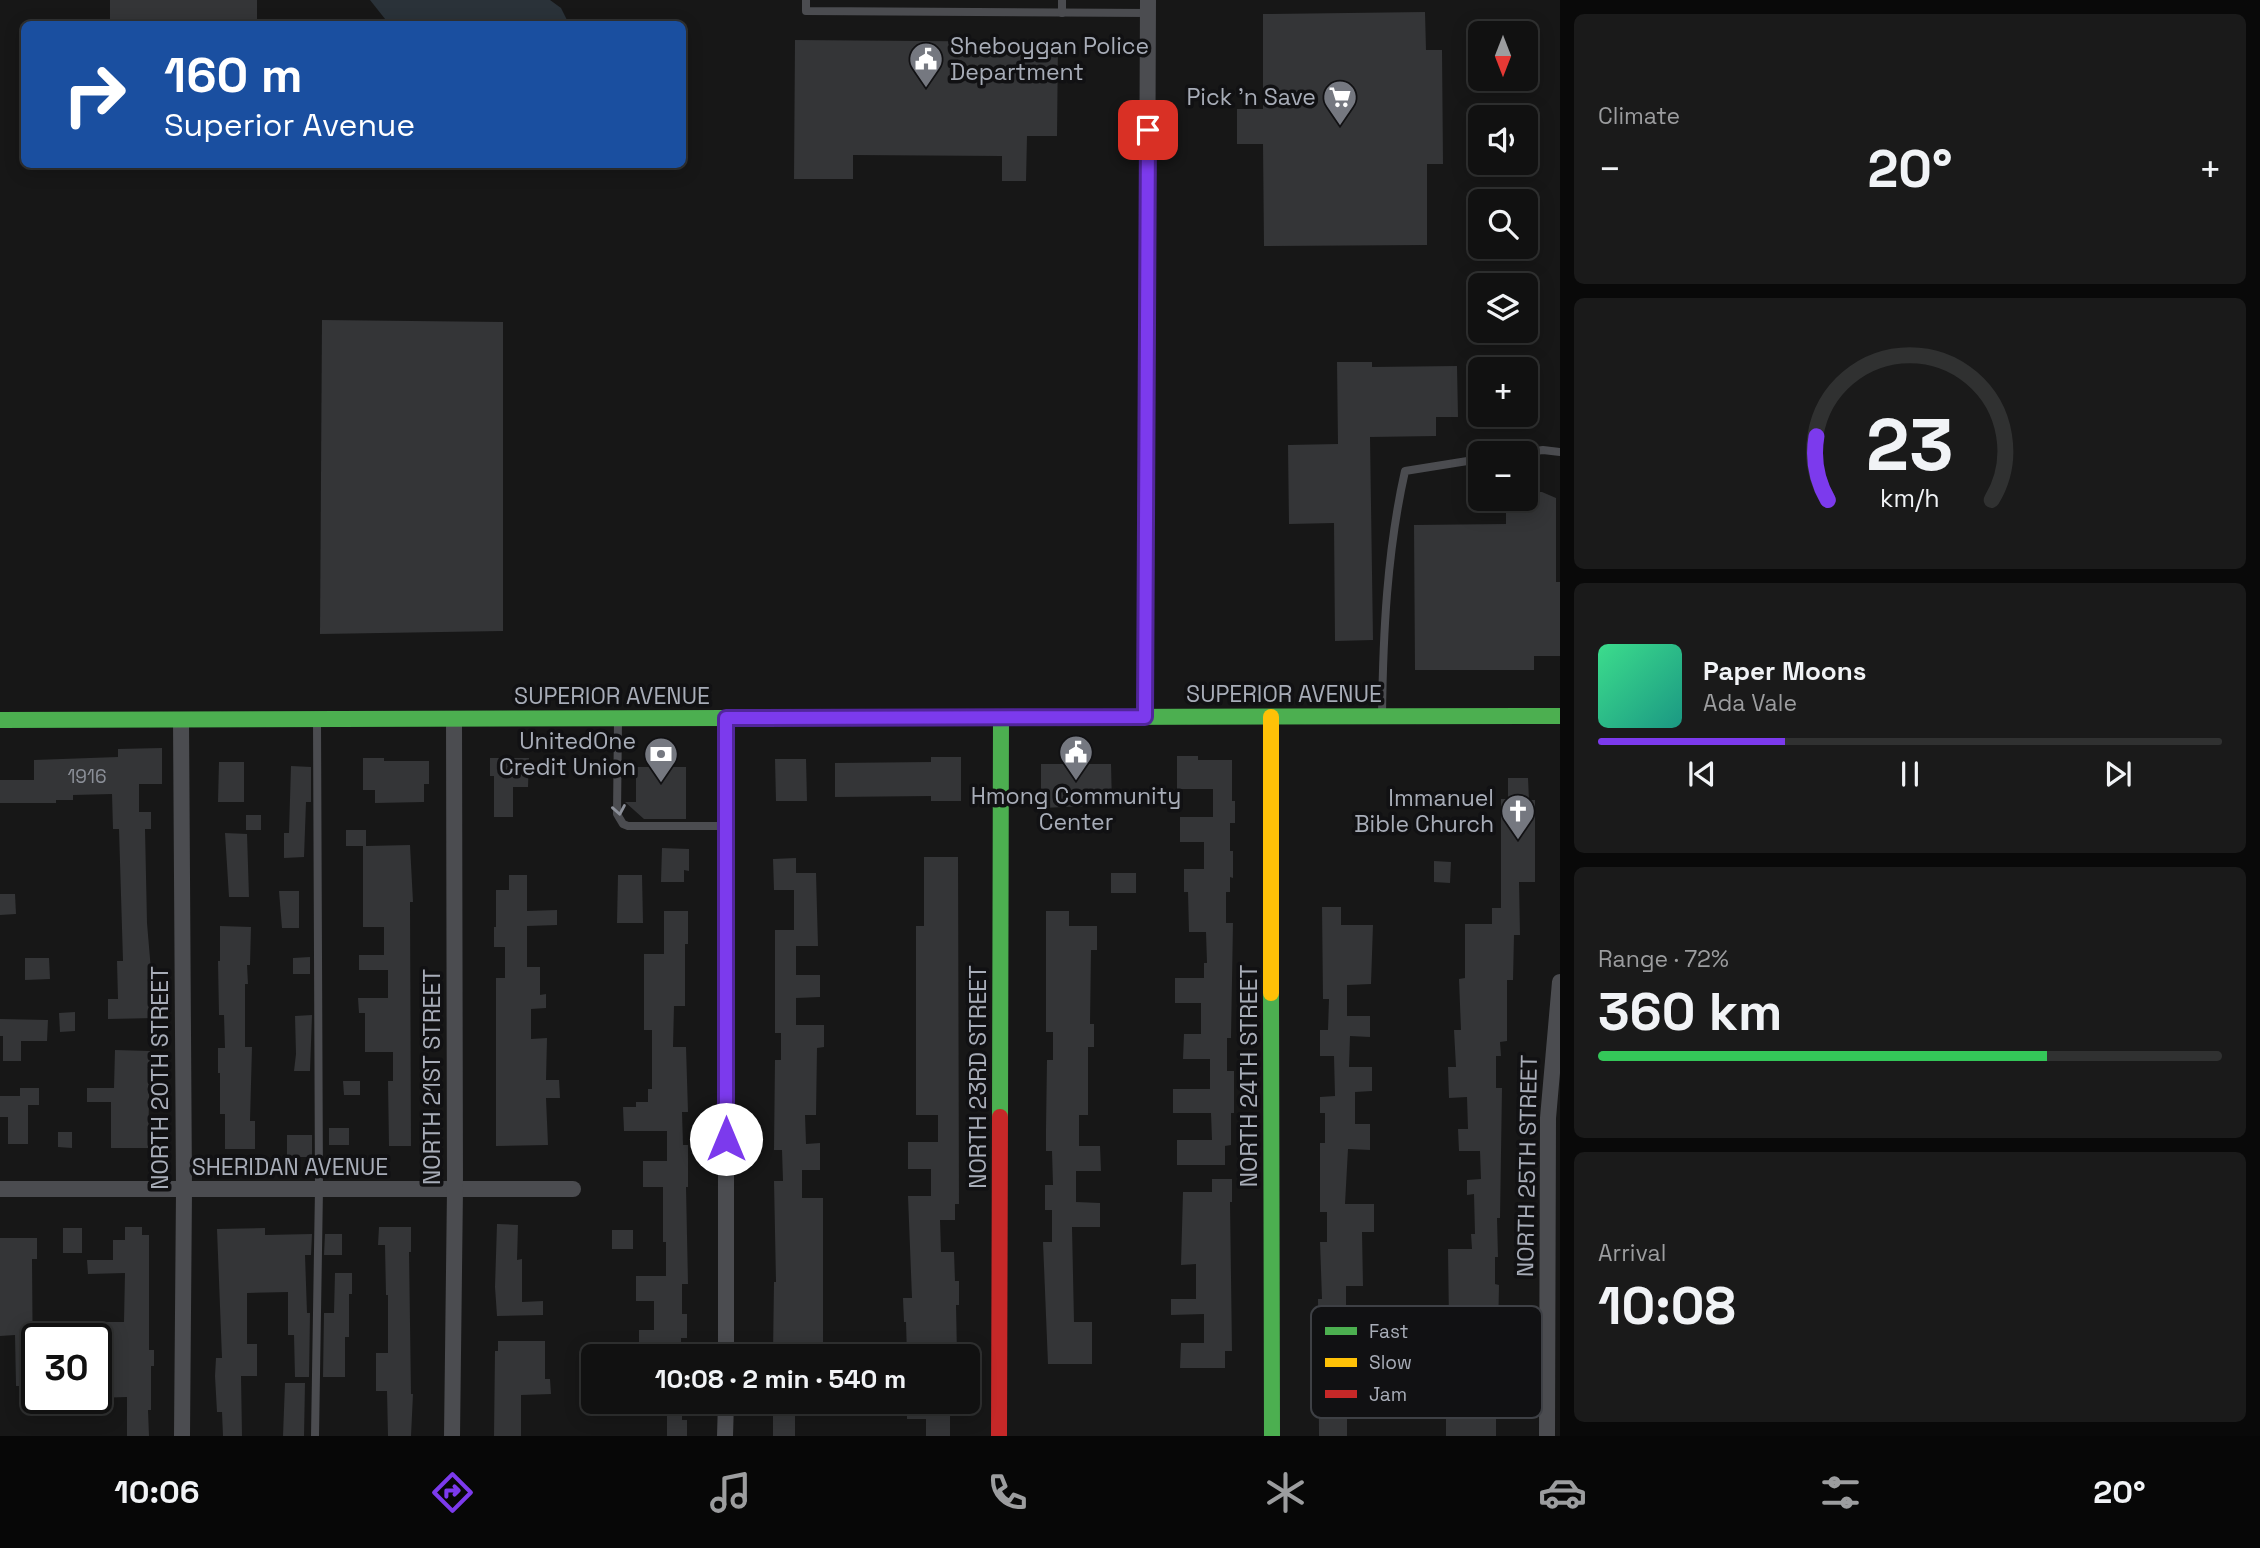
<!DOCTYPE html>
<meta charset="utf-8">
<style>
:root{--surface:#111;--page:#1a1a1a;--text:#f1f3f6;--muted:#9c9d9f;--line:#303131;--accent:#7c3aed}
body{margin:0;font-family:"Space Grotesk",sans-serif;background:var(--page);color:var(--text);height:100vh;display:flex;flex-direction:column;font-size:26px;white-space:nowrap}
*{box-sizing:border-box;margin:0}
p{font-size:23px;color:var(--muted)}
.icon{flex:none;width:38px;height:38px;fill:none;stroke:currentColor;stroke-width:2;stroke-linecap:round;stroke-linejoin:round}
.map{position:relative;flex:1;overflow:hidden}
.side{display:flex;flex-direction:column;gap:14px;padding:14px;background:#090909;width:700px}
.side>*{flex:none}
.guide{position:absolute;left:21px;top:21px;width:665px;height:147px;border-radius:10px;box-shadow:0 4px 18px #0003,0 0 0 2px var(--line);background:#1a4fa0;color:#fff;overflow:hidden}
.needle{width:46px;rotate:180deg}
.buttons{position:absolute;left:1468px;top:21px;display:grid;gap:14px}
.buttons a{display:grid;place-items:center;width:70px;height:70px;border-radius:10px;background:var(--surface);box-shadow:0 4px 18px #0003,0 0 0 2px var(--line);font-size:35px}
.speed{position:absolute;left:21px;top:1323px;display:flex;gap:14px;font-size:35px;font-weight:700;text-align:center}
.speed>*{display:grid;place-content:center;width:91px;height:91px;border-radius:50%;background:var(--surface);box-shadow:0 4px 18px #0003,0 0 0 2px var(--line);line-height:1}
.speed .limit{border:4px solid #111;border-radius:10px;background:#fff;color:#111}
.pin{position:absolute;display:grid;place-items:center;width:60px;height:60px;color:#fff;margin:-30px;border-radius:14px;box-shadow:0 4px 10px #0006}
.me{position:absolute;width:77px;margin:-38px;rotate:0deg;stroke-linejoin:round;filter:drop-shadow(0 0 5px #0008)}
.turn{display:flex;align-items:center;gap:24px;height:147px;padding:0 28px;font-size:32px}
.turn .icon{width:91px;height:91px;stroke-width:2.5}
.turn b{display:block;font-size:49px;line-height:60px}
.big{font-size:52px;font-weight:600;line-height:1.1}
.side .widget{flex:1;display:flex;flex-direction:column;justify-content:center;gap:10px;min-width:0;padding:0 24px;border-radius:10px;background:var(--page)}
.side .dial{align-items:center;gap:0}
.dial svg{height:182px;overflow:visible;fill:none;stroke:var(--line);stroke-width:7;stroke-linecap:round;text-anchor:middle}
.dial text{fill:var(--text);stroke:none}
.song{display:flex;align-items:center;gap:21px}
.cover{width:84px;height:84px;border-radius:10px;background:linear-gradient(135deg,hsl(150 70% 55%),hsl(170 70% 35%))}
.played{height:7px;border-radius:4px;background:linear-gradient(90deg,var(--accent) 30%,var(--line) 30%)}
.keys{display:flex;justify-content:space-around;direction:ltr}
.heat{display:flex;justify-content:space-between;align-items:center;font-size:38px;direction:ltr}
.charge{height:10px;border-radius:5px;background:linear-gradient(90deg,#34c759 72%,var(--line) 0)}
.trip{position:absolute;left:581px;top:1344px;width:399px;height:70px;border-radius:10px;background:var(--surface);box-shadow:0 4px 18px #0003,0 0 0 2px var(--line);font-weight:600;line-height:70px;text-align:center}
.tabs{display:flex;height:112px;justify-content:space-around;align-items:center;background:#070707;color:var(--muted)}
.tabs .icon{width:49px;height:49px}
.tabs .active{color:var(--accent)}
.tabs b{font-size:32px;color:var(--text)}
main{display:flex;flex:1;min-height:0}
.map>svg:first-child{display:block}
</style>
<main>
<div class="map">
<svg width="1560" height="1436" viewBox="0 0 1560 1436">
<rect width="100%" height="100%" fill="#171717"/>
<!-- water -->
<polygon fill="#2a3239" points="370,0 550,0 561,8 569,24 389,24"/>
<!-- building -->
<g fill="#343537">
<rect x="110" y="0" width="147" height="24"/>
<polygon points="1425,12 1426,50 1442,50 1443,164 1427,164 1427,245 1264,246 1263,144 1237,144 1237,109 1263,109 1263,14"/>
<polygon points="795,40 1058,42 1057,136 1027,136 1026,181 1002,181 1002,156 853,155 853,179 794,179"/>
<polygon points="322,320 503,322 503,631 320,634"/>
<polygon points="1337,362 1372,362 1372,367 1457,366 1458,417 1436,417 1436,436 1370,437 1373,640 1335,641 1334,523 1289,524 1288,445 1338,444"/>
<polygon points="1526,492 1542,492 1556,498 1556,582 1560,582 1560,656 1534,656 1534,670 1415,670 1414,525 1506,524 1506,499 1526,499"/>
<polygon points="162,748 162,784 139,784 139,812 151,812 151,829 145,829 147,923 155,1018 108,1019 108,999 118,999 117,961 123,961 119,829 113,829 112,794 73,795 73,800 56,800 56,803 0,803 0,780 34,780 34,760 118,757 118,749"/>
<polygon points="1177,756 1198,756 1198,760 1232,760 1232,801 1235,801 1235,823 1230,823 1230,851 1233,851 1233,878 1230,877 1230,892 1226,892 1226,923 1233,923 1231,1038 1227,1038 1227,1071 1234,1071 1234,1113 1231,1113 1231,1145 1225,1146 1225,1165 1177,1165 1177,1140 1212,1140 1211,1113 1173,1113 1173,1089 1210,1089 1210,1059 1183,1059 1184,1034 1201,1034 1201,1003 1175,1003 1175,978 1204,978 1204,963 1207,963 1206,932 1189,932 1188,892 1184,892 1184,869 1204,869 1204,842 1180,842 1180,817 1213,817 1213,789 1177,789"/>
<polygon points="931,757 961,757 961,801 931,801 931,796 835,797 835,763 931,762"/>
<polygon points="363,758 384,758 384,761 429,761 429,784 424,784 424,802 375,803 375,790 363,790"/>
<polygon points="490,758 529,758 528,787 513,787 513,817 494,817 494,776 490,776"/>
<polygon points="775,759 806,759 807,801 776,801"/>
<polygon points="219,762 244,762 244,802 218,802"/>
<polygon points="1041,764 1111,764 1112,805 1041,808"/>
<polygon points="291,766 311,767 311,802 306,802 304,857 284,858 284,833 289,833"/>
<polygon points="636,767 686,767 686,819 644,819 625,802 636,802"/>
<polygon points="1508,778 1528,778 1529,800 1535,800 1535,882 1519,882 1520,935 1514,935 1513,980 1507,980 1507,1041 1500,1042 1501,1056 1496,1056 1496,1088 1502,1088 1500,1218 1497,1218 1498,1257 1495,1257 1495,1284 1499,1285 1498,1335 1502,1335 1501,1417 1496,1417 1496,1436 1446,1436 1446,1409 1478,1409 1478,1381 1450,1380 1451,1355 1479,1355 1480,1323 1449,1322 1448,1249 1472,1249 1471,1234 1475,1234 1474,1194 1467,1195 1467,1180 1481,1179 1480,1151 1459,1151 1458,1129 1468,1129 1467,1097 1449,1098 1448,1067 1456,1067 1454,1030 1461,1030 1459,979 1465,978 1465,924 1492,924 1492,908 1501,908 1501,799 1508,799"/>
<rect x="246" y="815" width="15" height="15"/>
<polygon points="346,830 366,830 366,846 410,845 413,902 410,902 411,1146 389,1146 388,1081 393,1081 393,1052 365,1052 365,1013 359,1013 358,998 388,998 388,970 359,970 359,955 384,955 384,927 363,927 363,846 346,846"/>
<polygon points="225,833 247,834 249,897 229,897"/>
<polygon points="662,848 689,849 689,871 684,870 684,882 661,882"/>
<polygon points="924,857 958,857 959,1204 955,1204 955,1220 940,1220 941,1252 954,1252 955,1281 959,1281 959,1305 956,1305 957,1355 953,1356 907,1356 906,1322 904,1322 903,1298 912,1298 908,1196 931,1196 931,1169 908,1169 908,1142 938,1142 938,1115 916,1115 916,926 924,926"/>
<polygon points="796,858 796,873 816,873 818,946 796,946 796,975 820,975 820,997 796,998 796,1025 824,1025 824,1047 817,1048 816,1115 805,1115 806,1144 820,1143 820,1170 802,1170 802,1198 823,1198 823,1356 773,1354 774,1282 776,1282 774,1181 783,1181 782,1150 774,1150 775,1060 781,1060 781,1033 775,1033 775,930 794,930 794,890 774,890 773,859"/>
<polygon points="1434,861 1451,862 1450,883 1434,882"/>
<rect x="1111" y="873" width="25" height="20"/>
<polygon points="509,875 527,875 527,911 557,910 557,925 527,926 527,967 540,967 540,995 546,994 546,1008 531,1009 531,1039 547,1038 546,1080 559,1080 560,1098 546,1098 548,1145 496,1146 496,978 505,978 505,947 494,947 494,927 496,927 496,890 509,890"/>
<polygon points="618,875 642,875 643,923 617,923"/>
<polygon points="279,891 299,891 299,928 282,928"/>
<polygon points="0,894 15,894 16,914 0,915"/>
<polygon points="1322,907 1341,907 1341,925 1373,925 1371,984 1347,985 1347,1016 1370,1016 1370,1037 1350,1036 1349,1067 1372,1067 1372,1091 1355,1092 1355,1124 1370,1124 1370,1150 1348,1149 1345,1204 1374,1204 1374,1232 1362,1232 1363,1286 1346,1286 1346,1318 1351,1318 1350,1342 1337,1342 1337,1379 1368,1379 1368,1405 1347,1405 1347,1436 1319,1436 1318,1299 1322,1299 1320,1242 1327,1242 1327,1212 1320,1212 1320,1143 1325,1143 1325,1113 1320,1113 1320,1097 1335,1096 1334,1056 1320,1056 1320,1030 1328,1030 1329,999 1323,999"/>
<polygon points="664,911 688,911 688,944 685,944 685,1006 674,1006 673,1047 686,1047 688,1112 682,1112 683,1145 688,1145 688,1187 686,1187 688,1284 682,1284 682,1314 687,1314 687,1338 681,1338 681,1355 639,1355 639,1330 654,1330 654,1301 636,1301 636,1276 666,1276 666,1242 663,1242 663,1187 643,1187 643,1161 667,1161 667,1131 624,1131 623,1107 636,1107 636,1102 648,1102 648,1089 652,1089 652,1030 644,1030 644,954 664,954"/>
<polygon points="1046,911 1069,911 1069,926 1097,926 1097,950 1091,950 1090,1024 1094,1024 1094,1047 1088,1047 1088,1115 1079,1115 1079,1146 1100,1146 1101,1171 1076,1171 1076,1202 1100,1203 1100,1227 1072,1227 1074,1322 1092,1322 1092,1364 1048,1364 1043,1242 1052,1242 1052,1210 1045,1210 1045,1185 1053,1185 1052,1151 1046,1151 1046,1129 1047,1060 1053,1060 1053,1032 1046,1032"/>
<polygon points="220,926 251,927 250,965 247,965 248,984 245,984 245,1047 252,1047 250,1121 255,1121 255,1149 225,1149 225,1114 220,1114 220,1073 218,1073 218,1048 225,1048 224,1015 219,1015 218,961 220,961"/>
<polygon points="310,957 310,974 293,974 293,958"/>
<polygon points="25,958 49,958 50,979 25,980"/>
<polygon points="75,1012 75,1031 60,1032 59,1013"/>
<polygon points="312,1015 310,1071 294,1071 296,1054 295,1016"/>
<polygon points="0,1019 48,1020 47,1041 21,1041 21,1061 3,1061 3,1036 0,1036"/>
<polygon points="115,1050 150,1051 148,1148 111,1148 111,1102 87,1102 87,1088 114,1088"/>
<polygon points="343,1081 360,1081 360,1095 344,1095"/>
<polygon points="20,1088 39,1088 39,1105 28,1105 28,1144 8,1144 8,1117 0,1117 0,1096 20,1096"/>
<rect x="329" y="1128" width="20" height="17"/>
<polygon points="58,1132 72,1132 72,1148 58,1147"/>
<rect x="287" y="1135" width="25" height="22"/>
<polygon points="1212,1179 1232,1179 1232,1202 1230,1202 1232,1351 1225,1351 1225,1368 1180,1368 1181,1343 1204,1343 1204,1314 1171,1315 1171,1299 1196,1299 1196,1264 1181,1265 1183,1192 1212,1192"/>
<polygon points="497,1224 518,1225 517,1260 522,1259 522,1302 543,1301 543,1315 497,1316 495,1287"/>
<polygon points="125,1227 142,1227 142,1235 149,1235 149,1350 154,1350 154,1366 151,1366 151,1410 148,1410 149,1436 127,1436 127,1397 96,1398 96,1337 88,1338 87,1322 124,1322 125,1273 88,1274 87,1260 113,1260 113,1240 125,1240"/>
<polygon points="379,1227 411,1227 411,1252 409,1252 411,1394 413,1394 411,1436 388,1436 387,1391 376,1391 376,1353 388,1353 388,1295 386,1295 385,1245 378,1245"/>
<rect x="63" y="1228" width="19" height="25"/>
<polygon points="265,1228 265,1235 312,1234 311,1255 305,1255 307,1313 310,1313 309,1377 295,1377 294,1335 288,1335 288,1292 247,1293 247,1344 257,1344 257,1376 241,1376 242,1436 223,1436 222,1412 217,1412 215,1376 216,1358 222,1358 217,1229"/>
<rect x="612" y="1230" width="21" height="19"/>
<polygon points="325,1234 342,1234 342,1255 324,1255"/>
<polygon points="0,1238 37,1238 37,1259 32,1259 33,1386 16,1386 15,1335 0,1336"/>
<polygon points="335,1273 352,1273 352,1294 349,1294 349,1337 345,1337 345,1377 323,1377 324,1313 334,1313"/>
<polygon points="498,1341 545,1341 545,1379 550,1379 551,1394 521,1395 521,1436 494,1436 495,1351 498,1351"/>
<polygon points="285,1383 305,1383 304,1436 283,1436"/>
<polygon points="667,1402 682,1402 682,1420 687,1420 687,1436 667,1436"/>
<rect x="773" y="1402" width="22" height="34"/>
<polygon points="907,1402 950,1402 950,1436 926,1436 926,1419 907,1419"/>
</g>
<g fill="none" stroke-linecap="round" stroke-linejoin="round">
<!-- lane -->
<g stroke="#4b4c50" stroke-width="8">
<polyline points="806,0 806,11 1148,13"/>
<polyline points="1062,0 1062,13"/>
<polyline points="1520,453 1543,450 1560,452"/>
<path d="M1382,716c1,-82 5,-165 23,-245l75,-12"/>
<polyline points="618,721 617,814 623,824 628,826 726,826"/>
<polyline points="315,1436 319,1189 317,722"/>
</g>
<!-- street -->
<g stroke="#4b4c50" stroke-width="16">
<polyline points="1145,717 1148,0"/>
<polyline points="181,720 184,1190 182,1436"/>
<polyline points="0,1189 573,1189"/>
<polyline points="726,1356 726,718"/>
<polyline points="452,1436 455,1189 454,719"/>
<polyline points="725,1436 726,1402"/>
<polyline points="1547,1436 1548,1118 1560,982"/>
</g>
<!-- fast -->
<g stroke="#4caf50" stroke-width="16">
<polyline points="1093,717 1560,716"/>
<polyline points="0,720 730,718"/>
<polyline points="1271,993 1272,1436"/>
<polyline points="1000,1117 1001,718"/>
</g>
<!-- slow -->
<g stroke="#ffc107" stroke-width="16">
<polyline points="1271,717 1271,993"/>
<polyline points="730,718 1093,717"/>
</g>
<!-- jam -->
<polyline stroke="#c62828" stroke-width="16" points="999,1436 1000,1117"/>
</g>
<!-- one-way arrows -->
<defs><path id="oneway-chevron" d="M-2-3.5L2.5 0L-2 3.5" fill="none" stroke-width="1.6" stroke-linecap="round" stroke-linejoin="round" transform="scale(1.75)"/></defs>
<use stroke="#8c9099" href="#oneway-chevron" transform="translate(619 810) rotate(80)"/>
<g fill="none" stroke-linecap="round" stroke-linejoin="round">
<!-- route casing -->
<g stroke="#51269a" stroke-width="18">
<polyline id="route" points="726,1139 726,718 1145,717 1148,130"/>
</g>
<!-- route -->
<use href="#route" stroke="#7c3aed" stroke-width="12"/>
</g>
<!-- icons -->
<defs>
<g id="civic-pin" transform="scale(1.75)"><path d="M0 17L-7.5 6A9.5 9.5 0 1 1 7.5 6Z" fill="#757880" stroke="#111113"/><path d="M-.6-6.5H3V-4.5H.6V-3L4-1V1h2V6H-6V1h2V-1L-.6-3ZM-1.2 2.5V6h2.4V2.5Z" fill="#fff"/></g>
<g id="supermarket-pin" transform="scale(1.75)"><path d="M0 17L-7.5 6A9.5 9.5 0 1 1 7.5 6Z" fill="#757880" stroke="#111113"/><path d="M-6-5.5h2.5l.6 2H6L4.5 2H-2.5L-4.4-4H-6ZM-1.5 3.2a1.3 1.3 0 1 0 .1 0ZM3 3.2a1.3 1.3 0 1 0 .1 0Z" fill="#fff"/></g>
<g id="bank-pin" transform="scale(1.75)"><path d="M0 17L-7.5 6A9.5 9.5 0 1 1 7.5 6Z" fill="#757880" stroke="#111113"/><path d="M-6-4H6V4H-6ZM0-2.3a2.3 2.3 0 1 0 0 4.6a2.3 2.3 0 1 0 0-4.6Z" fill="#fff"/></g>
<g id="church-pin" transform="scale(1.75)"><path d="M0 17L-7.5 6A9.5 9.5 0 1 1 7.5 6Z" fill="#757880" stroke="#111113"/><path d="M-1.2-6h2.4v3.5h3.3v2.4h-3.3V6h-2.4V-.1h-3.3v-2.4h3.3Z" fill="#fff"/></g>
</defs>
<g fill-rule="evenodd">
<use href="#civic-pin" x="926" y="59"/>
<use href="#supermarket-pin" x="1340" y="97"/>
<use href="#civic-pin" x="1076" y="752"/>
<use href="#bank-pin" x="661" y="754"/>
<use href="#church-pin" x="1518" y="811"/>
</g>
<g text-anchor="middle" stroke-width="7" stroke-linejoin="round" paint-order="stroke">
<!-- number labels -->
<g font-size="19" fill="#8b8f98">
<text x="87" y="783">1916</text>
</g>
<!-- poi labels -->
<g font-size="23" fill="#a8adb8" stroke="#111113" text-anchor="end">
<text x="950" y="54" text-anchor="start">Sheboygan Police<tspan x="950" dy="26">Department</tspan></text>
<text x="1316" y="105">Pick 'n Save</text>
<text x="636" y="749">UnitedOne<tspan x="636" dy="26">Credit Union</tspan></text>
<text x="1076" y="804" text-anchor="middle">Hmong Community<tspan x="1076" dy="26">Center</tspan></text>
<text x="1494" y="806">Immanuel<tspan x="1494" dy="26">Bible Church</tspan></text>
</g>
<!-- street labels -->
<g font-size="23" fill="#a8adb8" stroke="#111113">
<text x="1284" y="702">SUPERIOR AVENUE</text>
<text x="612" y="704">SUPERIOR AVENUE</text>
<text transform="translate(1249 1076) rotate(-90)" y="8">NORTH 24TH STREET</text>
<text transform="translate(432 1077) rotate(-90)" y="8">NORTH 21ST STREET</text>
<text transform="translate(978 1077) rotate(-90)" y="8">NORTH 23RD STREET</text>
<text transform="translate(160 1078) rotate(-90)" y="8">NORTH 20TH STREET</text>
<text transform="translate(1527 1166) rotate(-89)" y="8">NORTH 25TH STREET</text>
<text x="290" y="1175">SHERIDAN AVENUE</text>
</g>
</g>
<!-- legend -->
<rect x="1311" y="1306" width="231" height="112" rx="10" fill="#111113" stroke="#3e4045" stroke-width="2"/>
<rect x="1325" y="1327" width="32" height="8" fill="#4caf50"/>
<rect x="1325" y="1358" width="32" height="9" fill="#ffc107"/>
<rect x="1325" y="1390" width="32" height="8" fill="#c62828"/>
<g font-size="19" fill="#a8adb8">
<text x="1369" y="1338">Fast</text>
<text x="1369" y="1369">Slow</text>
<text x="1369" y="1401">Jam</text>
</g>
</svg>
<div class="buttons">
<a><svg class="needle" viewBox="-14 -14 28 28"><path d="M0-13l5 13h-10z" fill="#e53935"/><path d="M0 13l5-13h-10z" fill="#9c9d9f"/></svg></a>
<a><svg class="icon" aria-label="sound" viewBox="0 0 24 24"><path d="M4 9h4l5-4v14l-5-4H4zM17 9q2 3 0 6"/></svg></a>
<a><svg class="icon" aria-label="search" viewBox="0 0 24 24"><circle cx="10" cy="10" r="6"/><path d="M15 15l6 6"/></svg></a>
<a><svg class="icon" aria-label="layers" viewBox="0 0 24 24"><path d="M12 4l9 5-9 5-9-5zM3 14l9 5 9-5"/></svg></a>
<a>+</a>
<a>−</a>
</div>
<div class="speed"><div class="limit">30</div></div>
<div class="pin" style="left:1148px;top:130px;background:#d93025"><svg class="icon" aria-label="arrive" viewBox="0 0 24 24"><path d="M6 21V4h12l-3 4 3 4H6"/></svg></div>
<svg class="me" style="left:726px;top:1139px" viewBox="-20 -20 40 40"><circle r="19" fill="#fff"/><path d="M0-13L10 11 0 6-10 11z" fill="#7c3aed"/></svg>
<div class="trip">10:08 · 2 min · 540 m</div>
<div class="guide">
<div class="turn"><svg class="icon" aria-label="right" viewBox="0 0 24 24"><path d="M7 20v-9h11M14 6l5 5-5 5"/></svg><div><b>160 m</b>Superior Avenue</div></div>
</div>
</div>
<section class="side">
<div class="widget"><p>Climate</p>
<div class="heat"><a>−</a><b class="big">20°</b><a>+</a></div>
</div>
<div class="widget dial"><svg viewBox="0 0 100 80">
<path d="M14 69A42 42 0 1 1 86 69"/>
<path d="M14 69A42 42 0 0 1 9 41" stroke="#7c3aed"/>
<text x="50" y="56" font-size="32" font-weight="700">23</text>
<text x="50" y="72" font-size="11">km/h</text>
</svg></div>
<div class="widget">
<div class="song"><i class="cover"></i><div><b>Paper Moons</b><p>Ada Vale</p></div></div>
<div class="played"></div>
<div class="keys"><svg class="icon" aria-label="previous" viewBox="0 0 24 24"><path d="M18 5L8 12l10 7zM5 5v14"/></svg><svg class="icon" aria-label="pause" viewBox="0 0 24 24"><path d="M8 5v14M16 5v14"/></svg><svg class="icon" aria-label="next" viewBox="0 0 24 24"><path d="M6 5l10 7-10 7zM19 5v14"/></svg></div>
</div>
<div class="widget"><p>Range · 72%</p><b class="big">360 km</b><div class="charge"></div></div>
<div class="widget"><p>Arrival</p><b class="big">10:08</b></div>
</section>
</main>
<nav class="tabs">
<b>10:06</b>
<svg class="icon active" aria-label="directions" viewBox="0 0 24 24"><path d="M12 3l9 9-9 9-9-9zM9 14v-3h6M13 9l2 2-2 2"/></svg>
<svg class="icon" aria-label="music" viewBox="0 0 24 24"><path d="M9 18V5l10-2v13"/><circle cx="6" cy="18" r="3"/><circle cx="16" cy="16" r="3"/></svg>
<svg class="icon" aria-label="phone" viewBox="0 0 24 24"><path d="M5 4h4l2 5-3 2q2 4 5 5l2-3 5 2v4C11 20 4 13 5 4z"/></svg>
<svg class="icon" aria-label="climate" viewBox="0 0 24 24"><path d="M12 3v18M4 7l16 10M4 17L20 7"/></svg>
<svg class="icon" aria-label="car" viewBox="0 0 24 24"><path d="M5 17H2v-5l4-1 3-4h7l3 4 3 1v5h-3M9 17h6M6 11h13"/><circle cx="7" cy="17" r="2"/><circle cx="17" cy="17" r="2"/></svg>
<svg class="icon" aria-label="filters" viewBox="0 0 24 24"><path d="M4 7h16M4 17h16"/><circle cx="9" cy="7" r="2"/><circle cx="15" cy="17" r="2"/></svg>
<b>20°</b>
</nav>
